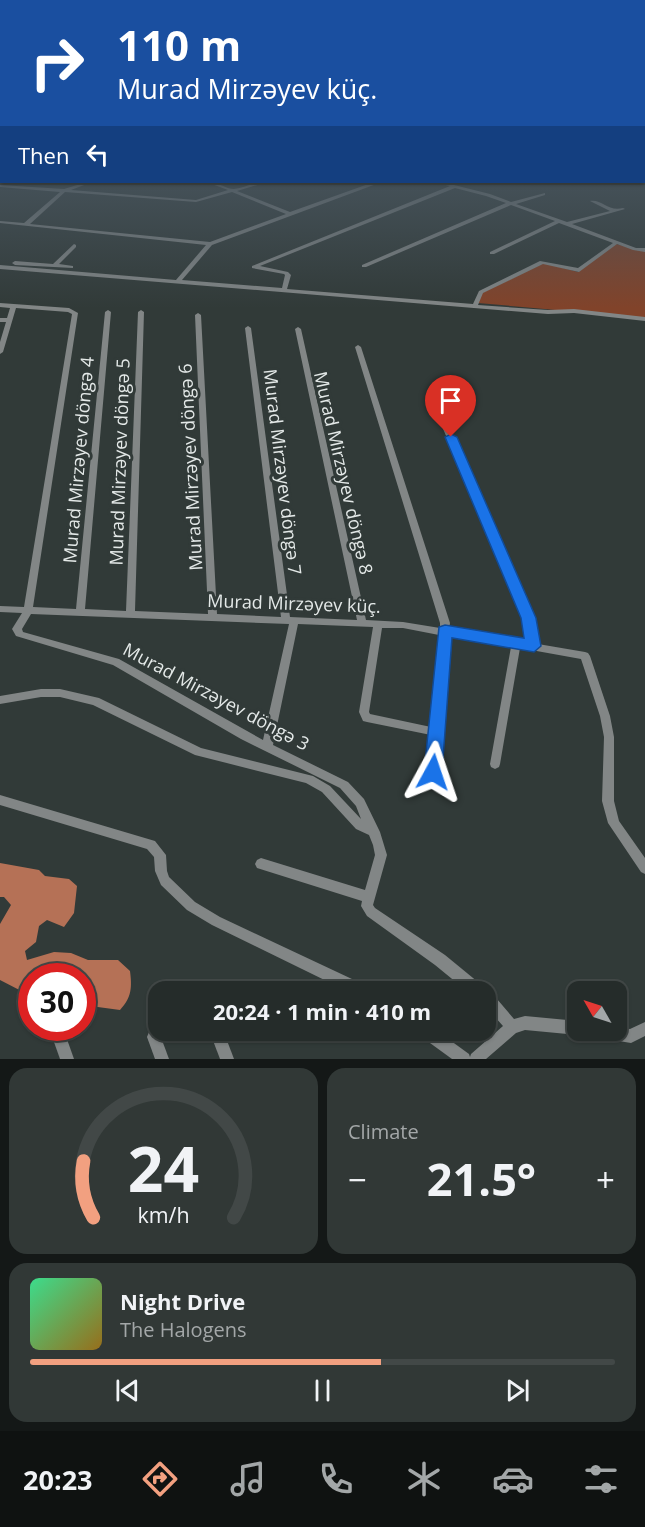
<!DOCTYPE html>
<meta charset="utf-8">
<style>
:root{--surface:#252c2a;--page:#313836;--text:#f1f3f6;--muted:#a3a7a8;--line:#424847;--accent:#f2a080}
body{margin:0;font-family:"Open Sans",sans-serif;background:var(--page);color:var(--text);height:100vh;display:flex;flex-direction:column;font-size:22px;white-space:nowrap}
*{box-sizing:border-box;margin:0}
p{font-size:20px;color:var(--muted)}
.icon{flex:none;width:33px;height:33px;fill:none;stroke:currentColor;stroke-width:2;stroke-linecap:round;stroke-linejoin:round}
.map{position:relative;height:1059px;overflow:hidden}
.side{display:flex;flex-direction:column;gap:9px;padding:9px;background:#141817;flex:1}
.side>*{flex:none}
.top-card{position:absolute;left:0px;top:0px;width:645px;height:183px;box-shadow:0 2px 4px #0004,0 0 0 2px var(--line);background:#1a4fa0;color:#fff;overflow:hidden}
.needle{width:39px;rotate:309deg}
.controls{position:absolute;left:567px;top:981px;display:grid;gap:12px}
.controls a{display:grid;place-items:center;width:60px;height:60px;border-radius:12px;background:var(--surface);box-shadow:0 2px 4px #0004,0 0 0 2px var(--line);font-size:30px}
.speed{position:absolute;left:18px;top:963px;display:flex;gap:12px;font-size:30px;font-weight:700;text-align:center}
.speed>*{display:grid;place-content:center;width:78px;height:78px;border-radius:50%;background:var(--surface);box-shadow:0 2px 4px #0004,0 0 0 2px var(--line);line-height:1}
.speed .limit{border:9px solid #d22;background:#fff;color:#111}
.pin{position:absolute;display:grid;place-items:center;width:51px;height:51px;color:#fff;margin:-62px -26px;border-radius:50% 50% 50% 0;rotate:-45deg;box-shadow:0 0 6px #0007}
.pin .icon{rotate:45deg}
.me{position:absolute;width:66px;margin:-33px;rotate:5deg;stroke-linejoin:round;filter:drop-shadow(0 0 4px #0008)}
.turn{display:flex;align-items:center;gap:21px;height:126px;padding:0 18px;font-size:27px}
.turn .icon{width:78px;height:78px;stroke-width:2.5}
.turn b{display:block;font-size:42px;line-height:51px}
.then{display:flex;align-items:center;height:57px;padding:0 18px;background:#0003;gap:12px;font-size:22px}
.big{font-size:45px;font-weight:700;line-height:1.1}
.side .widget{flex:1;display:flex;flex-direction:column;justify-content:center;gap:9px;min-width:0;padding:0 21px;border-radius:18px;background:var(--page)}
.side .dial{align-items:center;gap:0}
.dial svg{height:156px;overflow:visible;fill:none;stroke:var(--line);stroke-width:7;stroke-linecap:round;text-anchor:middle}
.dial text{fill:var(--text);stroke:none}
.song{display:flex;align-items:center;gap:18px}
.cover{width:72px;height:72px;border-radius:9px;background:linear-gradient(135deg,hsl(150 70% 55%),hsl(40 70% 35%))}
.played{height:6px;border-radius:3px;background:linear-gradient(90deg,var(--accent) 60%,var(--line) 60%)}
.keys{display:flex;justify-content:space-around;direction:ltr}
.heat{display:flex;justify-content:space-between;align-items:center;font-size:33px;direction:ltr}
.side .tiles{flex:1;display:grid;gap:9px;grid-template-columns:1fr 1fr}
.widget:last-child{grid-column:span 2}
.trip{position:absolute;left:148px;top:981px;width:348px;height:60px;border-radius:18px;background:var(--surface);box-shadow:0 2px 4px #0004,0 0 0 2px var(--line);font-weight:700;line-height:60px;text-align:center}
.menu{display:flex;height:96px;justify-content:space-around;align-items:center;background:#0f1211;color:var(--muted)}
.menu .icon{width:42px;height:42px}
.menu .active{color:var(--accent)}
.menu b{font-size:27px;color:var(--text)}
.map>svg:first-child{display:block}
</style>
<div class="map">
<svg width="645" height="1059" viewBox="0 0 645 1059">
<rect width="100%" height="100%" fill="#313a38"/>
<!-- green -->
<polygon fill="#81432a" points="616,244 645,251 645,318 478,303 482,293 544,263 578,272"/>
<!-- water -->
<path fill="#b57156" d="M0,863l39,7 6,6 24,3 8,7 -3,27 -10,14 -17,-7 -8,6 -3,16 -11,9 2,9 27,-8 17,1 17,7h30l12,11c2,16 2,26 -10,39l-37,-5 -1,-29h-50l-1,20 -31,-16v-56l11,-19 -7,-8h-4z"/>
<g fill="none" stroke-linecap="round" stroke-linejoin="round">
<!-- street -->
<g fill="#828686" fill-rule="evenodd">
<rect x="0" y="170" width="2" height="2"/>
<polygon points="644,180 645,180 645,183 642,182"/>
<path d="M87,182h5l-21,8 125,10 32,-10 -19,-7v-1c9,0 17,7 25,7 10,-1 19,-7 30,-7v1l-27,8 53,21 84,-30h5v1l-167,62 -30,35 100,8 3,-13 -1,-1 -32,-6v-2l198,-80 -13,-3v-1h5l48,12 21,8 34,-9v2l-29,9 51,18 43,-11 -20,-10c12,-2 18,11 33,7l2,1 -53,15 64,24h9v4l-12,-2 -16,-6 -38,28 -36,-8 -60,29 -5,12 70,5 26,-1 71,8v4l-71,-8 -26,1 -548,-45v-4l176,15 30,-35 -206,-22v-2l24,2 36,-31 -60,-5v-2l64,4zM455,188l31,8 20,7 -144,62v2h4l145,-62 44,16 -65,31v2h4l65,-31 54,20 -35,25 -38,-7 -61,30 -6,13 -186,-15 4,-14 -3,-3 -28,-6zM65,192l131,10 36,-10 54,22 -76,28 -180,-18z"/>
<polygon points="586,182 590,182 592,184 588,185"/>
<polygon points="74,244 76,245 76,247 59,264 73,266 73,268 15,265 12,263 15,261 53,264"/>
<path d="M0,303l69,5 9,5 -45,294 43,2 29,-297 3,-2 3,2 -26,297 41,2 12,-299 3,-2 3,2 -9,299 73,3 -13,-299 3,-2 3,2 16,299 64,3 -36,-289 3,-2 3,2 39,289 67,3 -62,-291 3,-2 3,2 65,291 37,2 37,6v-5l-85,-276 3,-2 3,2 89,276 -1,6 64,11 3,-1 13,4 -5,-25 -86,-201 4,-2 2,1 90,202 4,26 47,8 3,1 2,3 20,60 4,21v64l5,20 26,37v16l-4,-2 -33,-49 -6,-22 2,-64 -4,-21 -19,-57 -61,-11 -20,116 -1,3 -4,2 -4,-2 -1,-3 21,-117 -62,-11 -11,136 -1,3 -4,2 -4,-2 -1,-3 3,-37 -64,-13 -4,-1 -4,-9 14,-85 -75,-3 -25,121 75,37 16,17 16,33 7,23 -14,50 2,3 70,47 39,32 1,4 6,1 23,27 11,-3 53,5v9h6l-1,3 -5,2 -53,-5 -9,3 -30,26h-34l-33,-24 -2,-5h19l33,24 1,3 1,-3 32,-28 -17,-19v-15h-18l-33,-27 -68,-49 -6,-10 1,-5 -105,-33 -2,-4 2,-4 4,-2 104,32 10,-35 -2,-10 -4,-10 -13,-6 -34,-37 -16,-9 -111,-28 -102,-50 -33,-8h-19l-41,7v-8l41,-7h19l39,9 102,50 112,28 17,10 31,33 -5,-13 -16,-18 -99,-49 -128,-74 -97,-29 -4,-7 10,-16 -22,-1v-6l24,1 48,-293 -4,-2 -52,-4 -13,44 -3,2v-12l6,-20h-6v-4h7l3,-10 -10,-1zM31,614l258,10 -26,116 -144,-81 -96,-27 -1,-3zM382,628h21l36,7 -8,92 -61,-13 -1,-2z"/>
<polygon points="0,795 155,841 166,855 167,871 169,877 195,902 220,917 369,987 370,992 349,992 212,925 187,910 161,885 155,871 154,857 147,849 0,805"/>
<polygon points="645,1022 645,1036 631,1043 594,1037 589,1035 587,1030 616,1030 616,1027 630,1029"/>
<polygon points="49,1028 63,1028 74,1059 60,1059"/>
<polygon points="154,1030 159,1032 169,1059 155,1059 147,1037 149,1032"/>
<polygon points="209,1030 223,1030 234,1059 220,1059"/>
</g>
</g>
<!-- sky -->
<linearGradient id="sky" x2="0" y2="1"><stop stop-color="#1b201f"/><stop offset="0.52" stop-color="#48555e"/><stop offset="1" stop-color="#48555e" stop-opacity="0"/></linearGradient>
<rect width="645" height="308" fill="url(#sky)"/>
<!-- route -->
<polygon fill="#1a73e8" stroke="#114b97" stroke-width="1.5" points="451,434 457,437 536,618 541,646 534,652 452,638 442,772 439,778 433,780 426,778 424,772 439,627 445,625 524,638 521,618 445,437"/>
<g text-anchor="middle" stroke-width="6" stroke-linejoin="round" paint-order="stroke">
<!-- street labels -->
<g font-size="18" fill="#e4e9e8" stroke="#313a38">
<text transform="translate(79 460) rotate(-85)" y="6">Murad Mirzəyev döngə 4</text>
<text transform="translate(120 462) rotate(-88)" y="6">Murad Mirzəyev döngə 5</text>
<text transform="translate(191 467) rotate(-93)" y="6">Murad Mirzəyev döngə 6</text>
<text transform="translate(282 472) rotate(83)" y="6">Murad Mirzəyev döngə 7</text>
<text transform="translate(343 473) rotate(77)" y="6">Murad Mirzəyev döngə 8</text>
<text transform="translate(294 604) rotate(2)" y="6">Murad Mirzəyev küç.</text>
<text transform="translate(216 697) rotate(28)" y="6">Murad Mirzəyev döngə 3</text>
</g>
</g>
</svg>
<div class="controls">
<a><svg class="needle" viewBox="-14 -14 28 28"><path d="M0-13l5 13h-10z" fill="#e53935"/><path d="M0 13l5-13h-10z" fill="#a3a7a8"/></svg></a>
</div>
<div class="speed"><div class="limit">30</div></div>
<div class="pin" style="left:451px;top:437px;background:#d93025"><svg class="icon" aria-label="arrive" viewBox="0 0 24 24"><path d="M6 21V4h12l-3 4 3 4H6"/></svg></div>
<svg class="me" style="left:433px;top:772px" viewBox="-20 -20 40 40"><path d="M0-17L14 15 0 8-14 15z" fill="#1a73e8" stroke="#fff" stroke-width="4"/></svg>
<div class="trip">20:24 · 1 min · 410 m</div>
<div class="top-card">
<div class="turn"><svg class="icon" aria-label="right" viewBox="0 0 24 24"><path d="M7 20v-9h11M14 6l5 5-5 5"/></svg><div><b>110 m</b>Murad Mirzəyev küç.</div></div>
<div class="then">Then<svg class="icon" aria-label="left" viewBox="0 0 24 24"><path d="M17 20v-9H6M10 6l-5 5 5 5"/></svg></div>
</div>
</div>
<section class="side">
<div class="tiles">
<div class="widget dial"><svg viewBox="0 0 100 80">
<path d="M14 69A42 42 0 1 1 86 69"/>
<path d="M14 69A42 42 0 0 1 9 40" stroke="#f2a080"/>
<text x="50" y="56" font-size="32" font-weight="700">24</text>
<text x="50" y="72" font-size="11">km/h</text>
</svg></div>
<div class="widget"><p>Climate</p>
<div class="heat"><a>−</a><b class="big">21.5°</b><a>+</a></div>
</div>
<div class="widget">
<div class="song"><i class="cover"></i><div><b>Night Drive</b><p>The Halogens</p></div></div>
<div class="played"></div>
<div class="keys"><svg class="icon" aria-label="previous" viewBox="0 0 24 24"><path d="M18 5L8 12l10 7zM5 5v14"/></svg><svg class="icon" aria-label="pause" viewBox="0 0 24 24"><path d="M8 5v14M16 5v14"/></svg><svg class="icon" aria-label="next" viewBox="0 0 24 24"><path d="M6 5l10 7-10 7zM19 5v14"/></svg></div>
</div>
</div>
</section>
<nav class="menu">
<b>20:23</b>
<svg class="icon active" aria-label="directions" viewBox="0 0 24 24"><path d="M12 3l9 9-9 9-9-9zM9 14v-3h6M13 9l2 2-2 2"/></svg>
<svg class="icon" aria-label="music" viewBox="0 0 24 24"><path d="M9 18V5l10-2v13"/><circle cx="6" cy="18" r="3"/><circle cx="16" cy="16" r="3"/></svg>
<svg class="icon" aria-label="phone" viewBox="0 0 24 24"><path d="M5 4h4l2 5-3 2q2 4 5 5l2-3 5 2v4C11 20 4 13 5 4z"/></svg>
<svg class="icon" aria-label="climate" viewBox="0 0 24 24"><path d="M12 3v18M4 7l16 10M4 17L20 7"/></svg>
<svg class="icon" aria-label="car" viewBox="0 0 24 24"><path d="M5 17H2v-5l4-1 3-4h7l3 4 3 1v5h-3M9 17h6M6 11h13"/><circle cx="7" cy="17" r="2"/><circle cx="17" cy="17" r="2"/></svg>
<svg class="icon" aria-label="filters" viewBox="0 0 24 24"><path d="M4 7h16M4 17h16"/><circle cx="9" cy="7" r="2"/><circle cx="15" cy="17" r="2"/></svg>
</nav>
